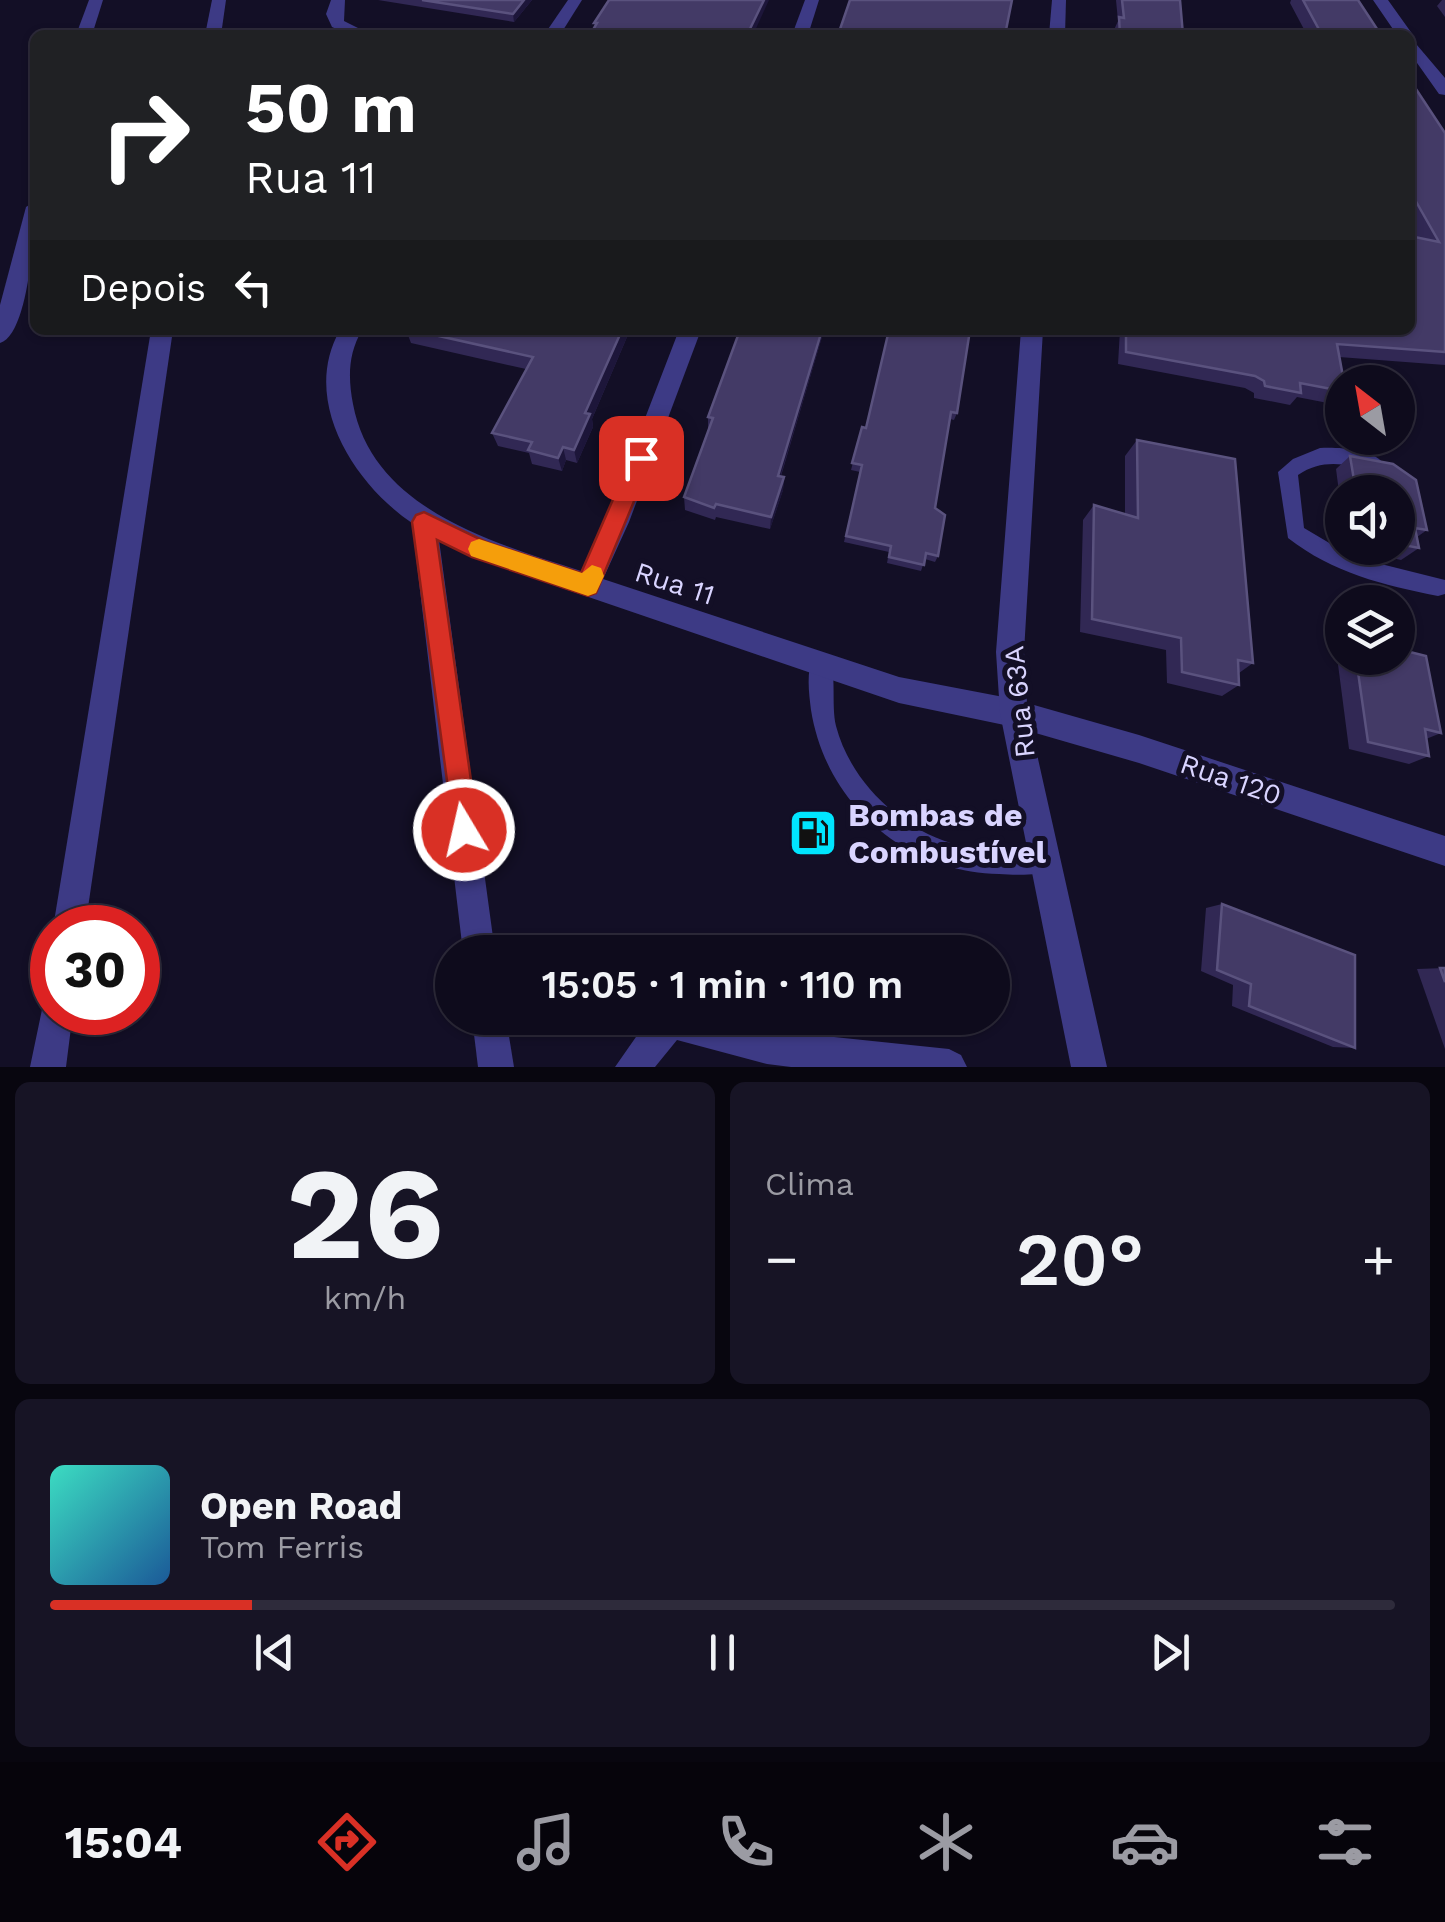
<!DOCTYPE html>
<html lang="pt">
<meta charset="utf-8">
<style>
:root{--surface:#0e0b1c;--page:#171425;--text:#f1f3f6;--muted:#9b9ba3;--line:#2e2b3b;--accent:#d93025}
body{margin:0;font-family:"Work Sans",sans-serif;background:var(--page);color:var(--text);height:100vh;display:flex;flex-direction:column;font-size:38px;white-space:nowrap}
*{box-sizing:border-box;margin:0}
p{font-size:32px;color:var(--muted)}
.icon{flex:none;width:55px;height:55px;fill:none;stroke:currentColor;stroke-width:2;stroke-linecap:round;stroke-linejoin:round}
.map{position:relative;height:1067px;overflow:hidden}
.details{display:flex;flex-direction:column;gap:15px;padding:15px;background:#08060f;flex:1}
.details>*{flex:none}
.guide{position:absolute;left:30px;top:30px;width:1385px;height:305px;border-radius:15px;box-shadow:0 2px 8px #0004,0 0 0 2px var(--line);background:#202124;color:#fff;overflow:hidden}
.needle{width:65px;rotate:329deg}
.tools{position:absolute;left:1325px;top:365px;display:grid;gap:20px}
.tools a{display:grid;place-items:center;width:90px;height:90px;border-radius:50%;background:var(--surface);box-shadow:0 2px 8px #0004,0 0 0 2px var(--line);font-size:50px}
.speed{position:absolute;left:30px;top:905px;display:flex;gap:20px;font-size:50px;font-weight:700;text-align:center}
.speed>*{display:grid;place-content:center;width:130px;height:130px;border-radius:50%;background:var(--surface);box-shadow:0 2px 8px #0004,0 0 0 2px var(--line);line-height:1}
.speed .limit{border:15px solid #d22;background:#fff;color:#111}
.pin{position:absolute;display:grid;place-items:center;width:85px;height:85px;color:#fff;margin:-42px;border-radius:20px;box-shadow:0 5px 15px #0006}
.me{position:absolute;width:110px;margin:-55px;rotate:351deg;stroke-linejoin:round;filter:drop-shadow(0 0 8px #0008)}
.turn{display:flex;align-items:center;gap:35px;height:210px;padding:0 50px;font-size:45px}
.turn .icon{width:130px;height:130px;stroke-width:2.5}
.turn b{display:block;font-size:70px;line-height:85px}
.then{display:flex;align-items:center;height:95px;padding:0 50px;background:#0003;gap:20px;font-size:38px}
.big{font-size:75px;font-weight:600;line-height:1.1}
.details .card{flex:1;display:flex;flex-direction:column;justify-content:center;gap:15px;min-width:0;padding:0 35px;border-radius:15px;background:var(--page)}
.details .dial{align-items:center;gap:0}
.dial b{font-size:130px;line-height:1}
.song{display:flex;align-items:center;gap:30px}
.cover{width:120px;height:120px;border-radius:15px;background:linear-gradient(135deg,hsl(170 70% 55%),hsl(210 70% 35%))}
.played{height:10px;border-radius:5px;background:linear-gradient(90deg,var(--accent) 15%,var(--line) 15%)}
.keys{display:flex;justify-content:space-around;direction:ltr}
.heat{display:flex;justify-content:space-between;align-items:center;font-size:55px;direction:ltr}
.details .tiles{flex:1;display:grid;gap:15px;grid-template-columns:1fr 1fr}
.card:last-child{grid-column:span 2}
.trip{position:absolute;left:435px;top:935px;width:575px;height:100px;border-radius:50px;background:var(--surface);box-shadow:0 2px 8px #0004,0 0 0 2px var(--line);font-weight:600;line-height:100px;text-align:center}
.tab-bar{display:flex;height:160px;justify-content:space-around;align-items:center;background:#06040b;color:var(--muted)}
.tab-bar .icon{width:70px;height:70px}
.tab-bar .selected{color:var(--accent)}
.tab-bar b{font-size:45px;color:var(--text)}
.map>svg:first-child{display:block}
</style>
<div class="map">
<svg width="1445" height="1067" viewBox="0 0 1445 1067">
<rect width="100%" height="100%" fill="#130f26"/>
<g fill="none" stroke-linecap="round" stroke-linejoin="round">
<!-- service -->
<g fill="#3d3a85" fill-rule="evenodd">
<path d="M1320,448c18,-1 52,1 63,15l-9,8c-28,-7 -51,-13 -76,4l6,53 49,29 92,23v14l-7,2c-55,-11 -105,-23 -150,-58l-10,-66 15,-13z"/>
<path d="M821,654l8,3c8,18 2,47 7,69 14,54 62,101 115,117 30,9 62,7 93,6l9,3 3,9 -3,9c-16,6 -37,5 -54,4 -94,-2 -173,-70 -188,-164 -2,-17 -5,-37 2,-53z"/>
</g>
<!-- minor -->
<g fill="#3d3a85" fill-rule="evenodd">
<polygon points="89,0 103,0 92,35 76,35"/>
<polygon points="212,0 226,0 221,35 205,35"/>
<polygon points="331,0 345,0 344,21 372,35 350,35 332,27 326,14"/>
<polygon points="568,0 582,0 560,35 544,35"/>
<polygon points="805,0 819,0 808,35 792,35"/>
<polygon points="1373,0 1388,0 1413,35 1411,38 1445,78 1445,95 1439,94 1410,53 1410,35 1397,35"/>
<path d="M35,201c0,27 -6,133 -35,142v-38l26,-98z"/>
<polygon points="151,330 173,330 85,928 53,928"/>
<path d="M340,330h22c-14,24 -14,48 -9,74 20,106 140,138 228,167l24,-49 74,-192h22l-72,192 -26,57 296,98 115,22 10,4 4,10 -4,10 -10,4 -115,-24 -419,-143 -41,-20 56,412h-32l-51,-429c-58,-39 -112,-123 -72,-193z"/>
<polygon points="52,996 52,1012 73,1012 66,1067 30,1067 44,1000"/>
<polygon points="472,1018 506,1018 514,1067 478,1067"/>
<polygon points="643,1018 722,1018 767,1030 949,1049 961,1055 967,1067 791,1067 767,1064 677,1040 655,1067 615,1067 645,1024"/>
</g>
<!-- tertiary -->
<g fill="#3d3a85" fill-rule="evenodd">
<polygon points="1052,0 1066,0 1065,35 1049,35"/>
<polygon points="1021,330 1043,330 1024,652 1027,703 1139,735 1445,836 1445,866 1139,763 1032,732 1107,1067 1071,1067 1000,713 996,652"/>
</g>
</g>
<!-- wall -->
<g fill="#312854">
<polygon points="378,0 532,0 514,22"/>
<polygon points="1116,0 1180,0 1183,35 1114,35 1114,30 1118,21"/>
<polygon points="1291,0 1358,0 1381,35 1307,35 1290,3"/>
<polygon points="1442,0 1445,0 1445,17 1437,6"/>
<polygon points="1410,80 1445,133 1445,365 1339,357 1342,395 1333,404 1297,397 1290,405 1254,398 1254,393 1245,388 1118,364 1120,330 1410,330 1417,238 1410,224"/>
<polygon points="406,330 630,330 592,419 593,427 577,463 566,460 562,471 532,464 529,453 498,446 492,433 526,369 411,343"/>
<polygon points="740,330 824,330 781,476 784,477 783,490 770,529 716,517 715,520 685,510 684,497 708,430 708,417"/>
<polygon points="889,330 957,413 954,420 950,419 935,508 938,556 935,562 925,559 921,571 887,563 889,552 844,542 860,472 851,470 862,427 866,428"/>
<polygon points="1137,440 1253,663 1239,673 1239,685 1222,696 1167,683 1166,650 1080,632 1083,520 1094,505 1125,514 1125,456"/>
<polygon points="1350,456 1393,464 1416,480 1427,530 1417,537 1419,548 1401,560 1348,548 1398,548 1398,492 1342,492 1342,515 1336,469"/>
<polygon points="1342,646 1342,658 1398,658 1441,733 1426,739 1429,756 1409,764 1349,749 1336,649"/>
<polygon points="1222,904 1355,1048 1333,1047 1232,1006 1233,985 1201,971 1206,908"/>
<polygon points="1445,968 1445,1049 1417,969"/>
</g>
<!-- shaded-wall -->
<g fill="#1d163a">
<polygon points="524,0 532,0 514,22 513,14"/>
<polygon points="764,0 769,0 753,35 747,35"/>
<polygon points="622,330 630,330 592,419 593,427 577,463 574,450 585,413"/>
<polygon points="822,330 824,330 777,488 778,476"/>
<polygon points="563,447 566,460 562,471 558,458"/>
<polygon points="784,477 783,490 770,529 771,517"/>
</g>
<!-- building -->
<g fill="#433a66" stroke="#5a527e" stroke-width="2.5">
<polygon points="422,0 524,0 513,14"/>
<polygon points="609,0 764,0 747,35 590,35 597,23 594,23"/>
<polygon points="850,0 1012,0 1005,35 838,35"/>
<polygon points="1122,0 1180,0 1183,35 1120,35 1119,17 1124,18"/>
<polygon points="1303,0 1358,0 1381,35 1322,35"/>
<polygon points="1410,80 1445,133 1445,352 1337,344 1344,382 1342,391 1300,383 1301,393 1265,386 1264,381 1255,376 1126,352 1126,330 1410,330 1410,236 1439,242 1410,191"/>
<polygon points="412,330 622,330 585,413 590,414 574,450 563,447 558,458 528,450 532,442 492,433 533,357"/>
<polygon points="740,330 822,330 778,476 784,477 771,517 716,504 714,508 684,497 713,418 708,417"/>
<polygon points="889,330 970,330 957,413 951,412 935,508 945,515 938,556 926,553 924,565 889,557 891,546 846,536 862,465 852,463 862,427 866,428"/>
<polygon points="1137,440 1235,459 1253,663 1238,660 1239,685 1182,672 1181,638 1092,619 1094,505 1138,518"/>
<polygon points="1350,456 1393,464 1416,480 1427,530 1415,528 1419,548 1398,544 1398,492 1356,492"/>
<polygon points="1398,649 1426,656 1441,733 1425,729 1429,756 1368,742 1356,658 1398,658"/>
<polygon points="1222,904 1355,955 1355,1048 1249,1006 1251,984 1217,970"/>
<polygon points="1440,968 1445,968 1445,982"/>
</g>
<!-- route -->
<polygon fill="#d93025" stroke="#8d1f18" stroke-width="2.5" points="641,449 652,458 596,593 588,596 472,557 437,540 478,830 474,840 464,844 455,840 412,522 416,515 424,512 486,542 581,573 631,458"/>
<!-- slow -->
<polygon fill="#f59e0b" points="479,539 582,573 592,565 601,568 604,576 596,593 588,596 471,556 468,549 471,542"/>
<!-- icons -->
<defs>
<g id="fuel-square" transform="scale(2.5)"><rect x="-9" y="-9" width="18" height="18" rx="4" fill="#00e5ff" stroke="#130f26"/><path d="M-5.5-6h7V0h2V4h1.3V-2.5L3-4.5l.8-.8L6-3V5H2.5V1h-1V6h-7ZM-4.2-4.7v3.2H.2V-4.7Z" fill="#111"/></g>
</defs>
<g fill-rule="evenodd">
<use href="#fuel-square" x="813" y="833"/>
</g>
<g text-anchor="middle" stroke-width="10" stroke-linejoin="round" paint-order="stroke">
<!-- street labels -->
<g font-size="28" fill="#d9d4ff" stroke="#130f26">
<text transform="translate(675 583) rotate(18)" y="10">Rua 11</text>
<text transform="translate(1019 702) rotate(-96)" y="10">Rua 63A</text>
<text transform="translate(1231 779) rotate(19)" y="10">Rua 120</text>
</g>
<!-- near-poi labels -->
<g font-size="32" font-weight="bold" fill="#d9d4ff" stroke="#130f26" text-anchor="start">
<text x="848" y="826">Bombas de<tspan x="848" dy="37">Combustível</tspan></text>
</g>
</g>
</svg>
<div class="tools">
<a><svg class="needle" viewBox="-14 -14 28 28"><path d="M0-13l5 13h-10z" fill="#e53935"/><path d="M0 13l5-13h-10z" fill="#9b9ba3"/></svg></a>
<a><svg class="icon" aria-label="sound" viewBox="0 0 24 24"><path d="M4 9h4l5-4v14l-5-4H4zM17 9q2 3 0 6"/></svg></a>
<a><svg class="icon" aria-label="layers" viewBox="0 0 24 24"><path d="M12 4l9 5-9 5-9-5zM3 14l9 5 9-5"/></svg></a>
</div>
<div class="speed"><div class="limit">30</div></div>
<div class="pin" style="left:641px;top:458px;background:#d93025"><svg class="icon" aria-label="arrive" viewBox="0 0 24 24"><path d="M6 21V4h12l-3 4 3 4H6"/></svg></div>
<svg class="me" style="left:464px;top:830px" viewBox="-20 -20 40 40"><circle r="17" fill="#d93025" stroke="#fff" stroke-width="3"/><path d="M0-11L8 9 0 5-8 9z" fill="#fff"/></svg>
<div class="trip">15:05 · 1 min · 110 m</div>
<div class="guide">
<div class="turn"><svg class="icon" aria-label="right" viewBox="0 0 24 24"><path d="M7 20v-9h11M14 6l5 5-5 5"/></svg><div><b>50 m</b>Rua 11</div></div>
<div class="then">Depois<svg class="icon" aria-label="left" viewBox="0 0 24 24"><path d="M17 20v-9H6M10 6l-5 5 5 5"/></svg></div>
</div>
</div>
<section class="details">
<div class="tiles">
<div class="card dial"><b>26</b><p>km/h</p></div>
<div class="card"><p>Clima</p>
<div class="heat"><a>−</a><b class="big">20°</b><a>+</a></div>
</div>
<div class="card">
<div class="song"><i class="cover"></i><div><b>Open Road</b><p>Tom Ferris</p></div></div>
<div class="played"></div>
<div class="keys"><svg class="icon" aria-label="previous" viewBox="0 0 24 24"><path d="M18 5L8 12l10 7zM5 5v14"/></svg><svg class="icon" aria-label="pause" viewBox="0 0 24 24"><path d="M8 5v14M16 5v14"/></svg><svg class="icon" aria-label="next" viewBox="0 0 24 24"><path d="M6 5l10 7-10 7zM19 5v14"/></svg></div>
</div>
</div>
</section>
<nav class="tab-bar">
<b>15:04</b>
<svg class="icon selected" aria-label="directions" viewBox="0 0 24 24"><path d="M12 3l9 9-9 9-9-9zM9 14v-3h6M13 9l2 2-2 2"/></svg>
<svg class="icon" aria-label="music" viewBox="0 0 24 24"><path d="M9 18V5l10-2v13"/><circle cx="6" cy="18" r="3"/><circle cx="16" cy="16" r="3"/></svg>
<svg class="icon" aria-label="phone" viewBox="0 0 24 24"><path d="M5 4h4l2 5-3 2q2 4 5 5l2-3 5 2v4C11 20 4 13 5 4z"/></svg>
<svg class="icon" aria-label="climate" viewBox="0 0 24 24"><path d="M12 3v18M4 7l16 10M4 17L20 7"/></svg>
<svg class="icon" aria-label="car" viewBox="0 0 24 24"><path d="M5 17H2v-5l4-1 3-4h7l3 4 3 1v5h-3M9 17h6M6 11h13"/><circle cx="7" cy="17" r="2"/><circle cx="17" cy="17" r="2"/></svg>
<svg class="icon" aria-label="filters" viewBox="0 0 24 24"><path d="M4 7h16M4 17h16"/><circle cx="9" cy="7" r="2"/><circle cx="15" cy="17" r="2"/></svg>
</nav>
